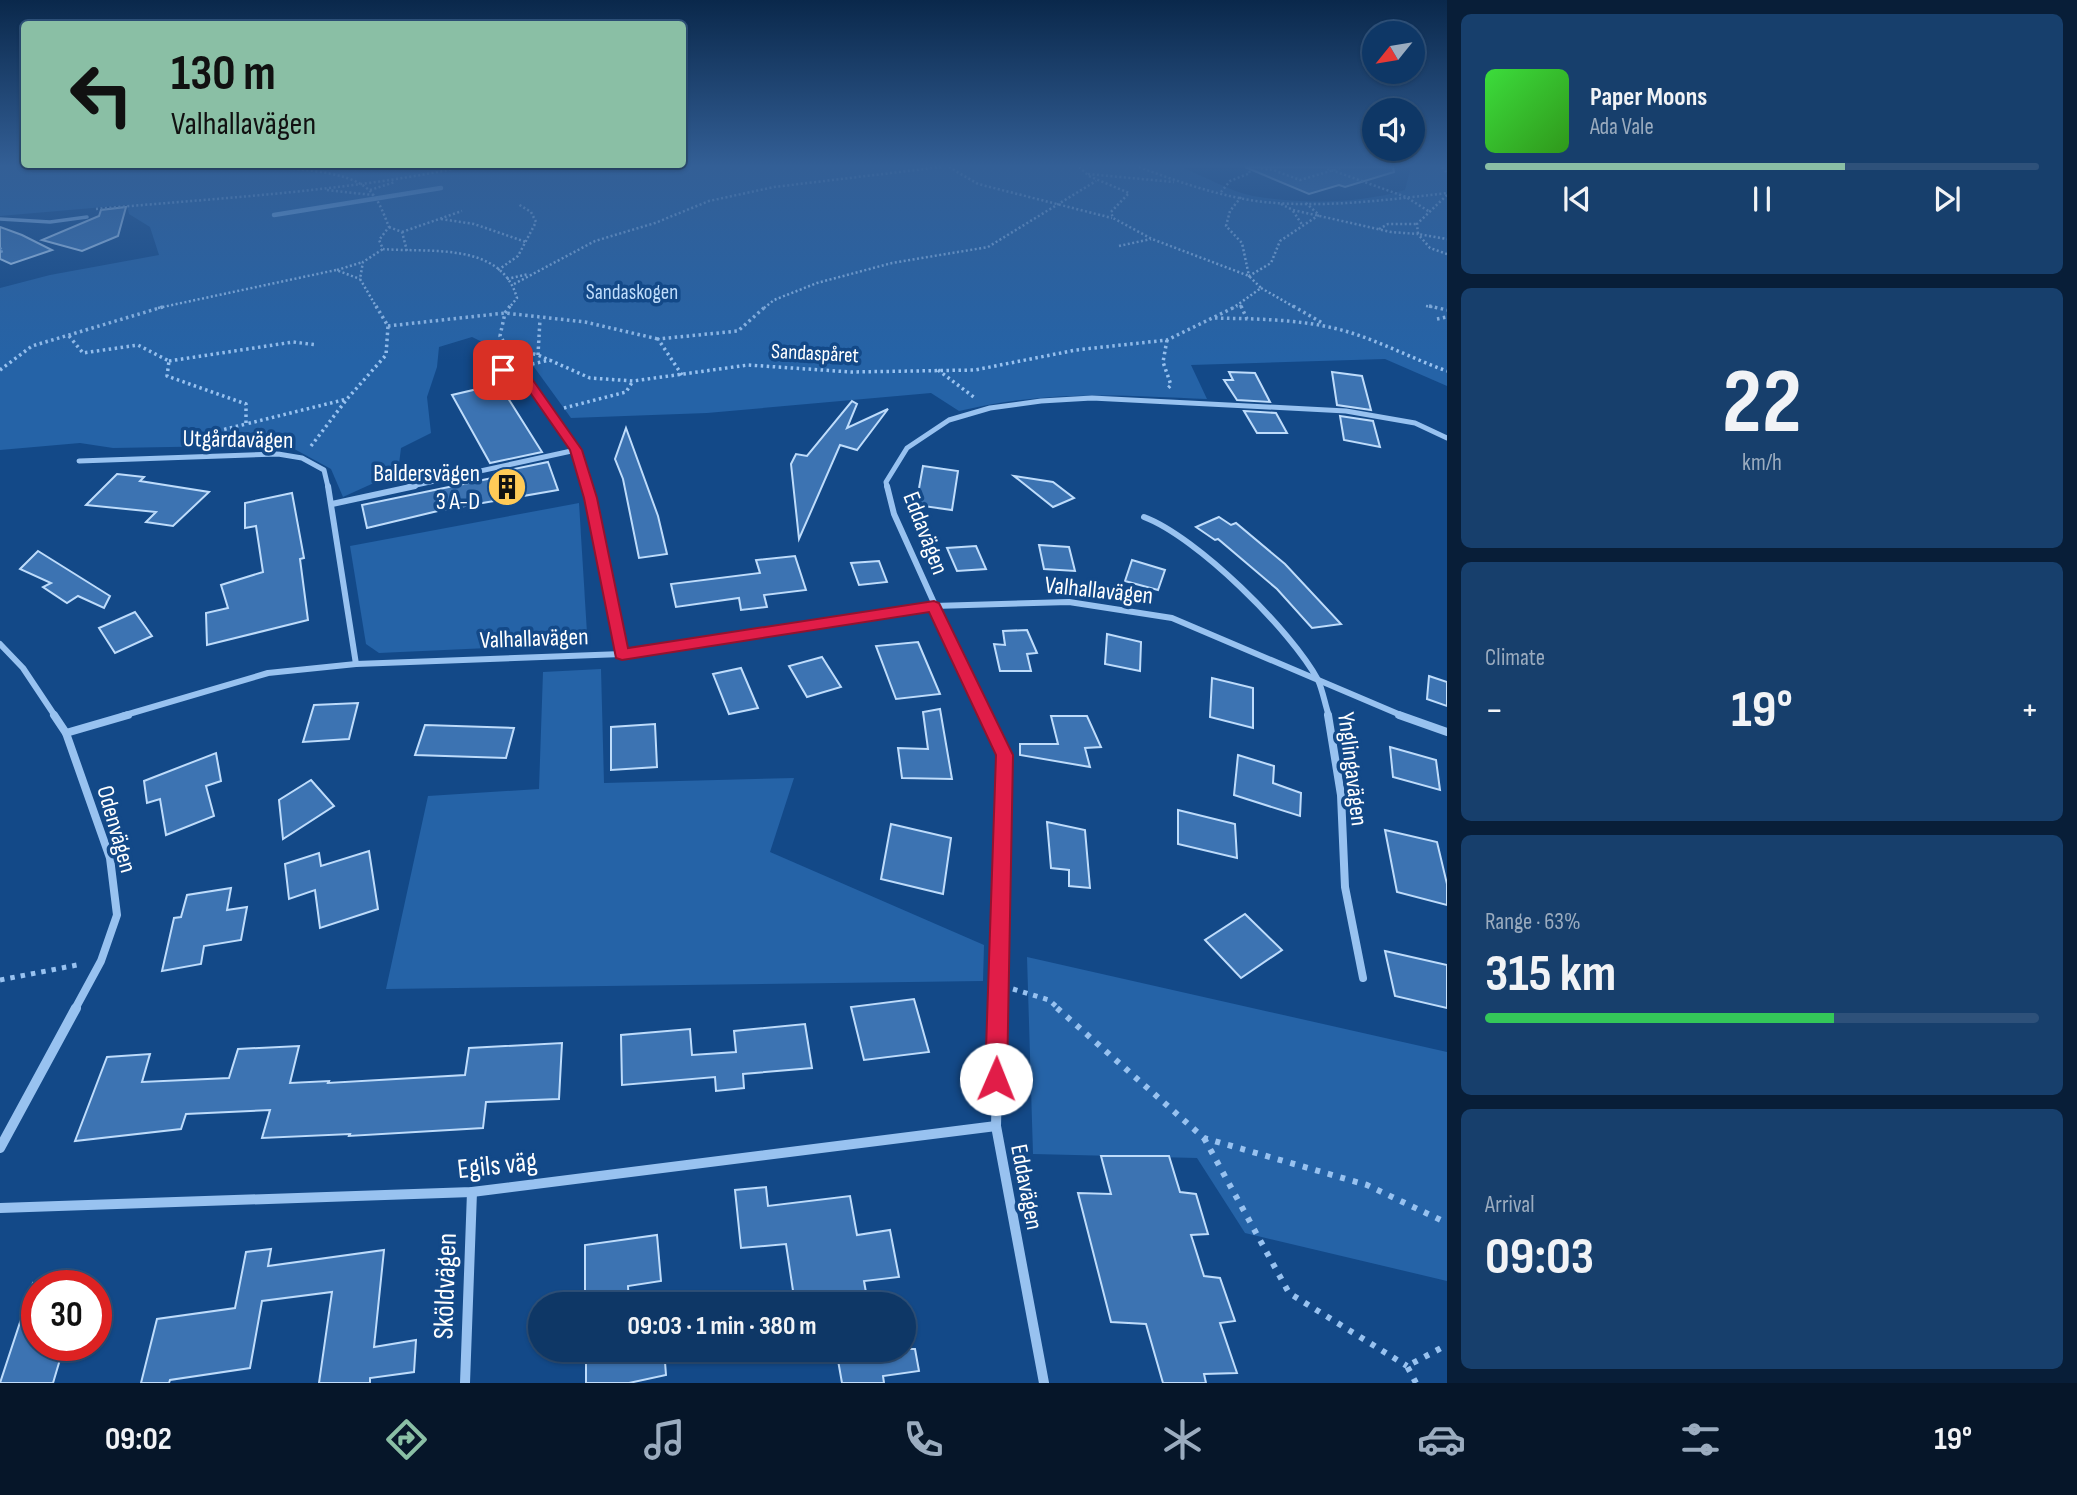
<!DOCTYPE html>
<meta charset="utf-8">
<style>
:root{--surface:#0e3766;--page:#173f6c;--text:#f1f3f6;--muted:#9bacbf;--line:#2e517a;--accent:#8abfa5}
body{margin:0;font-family:"Sofia Sans Condensed",sans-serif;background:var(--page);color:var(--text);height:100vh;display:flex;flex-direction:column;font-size:26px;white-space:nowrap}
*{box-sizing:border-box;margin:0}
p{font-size:23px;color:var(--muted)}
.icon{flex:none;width:38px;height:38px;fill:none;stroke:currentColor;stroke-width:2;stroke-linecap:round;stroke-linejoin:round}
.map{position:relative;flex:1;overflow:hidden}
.side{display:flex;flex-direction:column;gap:14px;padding:14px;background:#081e38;width:630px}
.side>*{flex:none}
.hud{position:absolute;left:21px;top:21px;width:665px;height:147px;border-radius:7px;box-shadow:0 2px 5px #0004,0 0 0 2px var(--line);background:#8abfa5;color:#111;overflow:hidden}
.needle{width:46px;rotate:240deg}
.controls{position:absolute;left:1362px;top:21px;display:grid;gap:14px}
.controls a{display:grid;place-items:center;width:63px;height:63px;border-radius:50%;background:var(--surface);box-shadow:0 2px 5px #0004,0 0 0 2px var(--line);font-size:35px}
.speed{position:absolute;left:21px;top:1270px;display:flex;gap:14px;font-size:35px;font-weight:700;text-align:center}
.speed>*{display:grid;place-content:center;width:91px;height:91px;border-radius:50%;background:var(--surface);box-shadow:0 2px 5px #0004,0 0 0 2px var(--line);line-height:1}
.speed .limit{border:10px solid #d22;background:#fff;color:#111}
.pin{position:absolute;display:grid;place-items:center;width:60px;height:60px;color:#fff;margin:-30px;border-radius:14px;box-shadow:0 4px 10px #0006}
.me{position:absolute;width:77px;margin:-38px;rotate:1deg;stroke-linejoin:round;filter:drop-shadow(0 0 5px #0008)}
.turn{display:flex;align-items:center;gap:24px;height:147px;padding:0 35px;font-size:32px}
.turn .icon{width:91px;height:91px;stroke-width:2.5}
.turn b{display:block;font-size:49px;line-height:60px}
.big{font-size:52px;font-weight:700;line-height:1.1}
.side .card{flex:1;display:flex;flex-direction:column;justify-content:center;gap:10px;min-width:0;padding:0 24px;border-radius:10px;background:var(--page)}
.side .dial{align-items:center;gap:0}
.dial b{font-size:91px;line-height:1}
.song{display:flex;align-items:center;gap:21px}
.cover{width:84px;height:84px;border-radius:10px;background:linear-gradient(135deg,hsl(120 70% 55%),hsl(110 70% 35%))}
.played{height:7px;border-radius:4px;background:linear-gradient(90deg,var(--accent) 65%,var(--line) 65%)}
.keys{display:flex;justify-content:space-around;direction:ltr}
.heat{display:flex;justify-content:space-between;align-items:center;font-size:38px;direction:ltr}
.charge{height:10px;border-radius:5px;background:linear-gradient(90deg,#34c759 63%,var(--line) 0)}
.trip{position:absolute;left:528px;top:1292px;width:388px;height:70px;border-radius:35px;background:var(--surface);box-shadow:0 2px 5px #0004,0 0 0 2px var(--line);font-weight:700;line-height:70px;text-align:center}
.tabs{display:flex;height:112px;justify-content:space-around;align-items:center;background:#061629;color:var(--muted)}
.tabs .icon{width:49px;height:49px}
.tabs .current{color:var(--accent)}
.tabs b{font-size:32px;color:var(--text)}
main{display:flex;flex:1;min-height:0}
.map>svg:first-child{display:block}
</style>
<main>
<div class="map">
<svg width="1447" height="1383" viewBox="0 0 1447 1383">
<rect width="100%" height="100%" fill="#134988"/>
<!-- green -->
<g fill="#2563a7">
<path d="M0,167h1181c23,9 48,24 72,29 48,8 105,8 152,-6l6,-23h36v219l-62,-27 -194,6 16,34c-88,-4 -161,-9 -248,12l-28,-18 -224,20 -136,5 -37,-51 -62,-30 -33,10 -2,20 -10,30 4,36 -30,15 -3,24 -55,25 -12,-28 -44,-24 -174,3 -33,-5 -80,7v-162l50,-13 109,-20 -9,-28 -21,-13 -2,-9 -127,11z"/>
<polygon points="579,503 587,633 576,644 379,653 366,644 350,546"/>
<polygon points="601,669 604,783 794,778 770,852 984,945 983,981 386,989 428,796 539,789 543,672"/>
<polygon points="1027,957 1447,1052 1447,1281 1245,1233 1197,1158 1033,1154"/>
</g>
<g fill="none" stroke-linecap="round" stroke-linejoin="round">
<!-- stream -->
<polyline stroke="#8abdf3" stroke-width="4.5" points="274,215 441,188"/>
</g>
<!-- building -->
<g fill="#3c73b2" stroke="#bedcfb" stroke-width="2">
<polygon points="1245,167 1393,167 1394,172 1345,187 1339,185 1309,194"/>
<polygon points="126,207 118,236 82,251 42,240 99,216 101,210"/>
<polygon points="0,227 22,235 52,250 11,264 0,259"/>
<polygon points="1229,372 1255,373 1270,402 1237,400 1224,380 1233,380"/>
<polygon points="1332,372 1362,376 1371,410 1337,405"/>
<polygon points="499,384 542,452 490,463 452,395"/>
<polygon points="852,401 857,404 847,428 888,409 857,450 840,445 799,539 791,464 796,454 807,456"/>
<polygon points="1244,411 1276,413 1287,433 1257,433"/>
<polygon points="1340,416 1373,421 1380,447 1344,440"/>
<polygon points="626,428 658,516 667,554 639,558 623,479 615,459"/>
<polygon points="548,462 558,490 442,510 367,528 362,505 497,477 495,473"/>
<polygon points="923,466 958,471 952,510 916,505"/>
<polygon points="117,474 144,477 140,481 209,492 173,526 146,522 156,512 86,505"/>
<polygon points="1014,476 1053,482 1074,498 1053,507"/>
<polygon points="292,493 304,558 300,559 308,620 207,645 206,613 228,608 221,585 263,572 256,526 245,528 245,503"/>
<polygon points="1219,517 1231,525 1236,523 1285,564 1341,624 1312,628 1277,589 1218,539 1215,540 1196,527"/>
<polygon points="1039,545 1069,547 1075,571 1044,569"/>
<polygon points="976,546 986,569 957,571 947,548"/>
<polygon points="38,551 110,596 104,608 78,596 67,603 43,587 51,583 20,569"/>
<polygon points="795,556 806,590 764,595 767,607 741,610 739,598 676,607 671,584 760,573 756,560"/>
<polygon points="1132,560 1165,570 1158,590 1125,581"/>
<polygon points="879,561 887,582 859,585 851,563"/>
<polygon points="135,612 152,636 115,653 99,628"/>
<polygon points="1027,630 1037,653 1027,654 1031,671 1000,671 994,644 1005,645 1003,631"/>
<polygon points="1107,634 1141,642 1140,671 1105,664"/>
<polygon points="918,642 940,694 896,699 876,646"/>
<polygon points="822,657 841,687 807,697 789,666"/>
<polygon points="741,668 758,708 729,714 713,674"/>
<polygon points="1429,676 1447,682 1447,706 1427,699"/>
<polygon points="1212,678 1253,688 1253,728 1210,717"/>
<polygon points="358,703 349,739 303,742 314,705"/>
<polygon points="940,709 952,779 902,778 898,748 928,749 923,712"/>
<polygon points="1051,716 1087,716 1101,747 1085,748 1090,767 1020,755 1020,744 1058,744"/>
<polygon points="655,724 657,767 611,770 611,727"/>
<polygon points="425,725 514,728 506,758 415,755"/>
<polygon points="1390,747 1436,760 1440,790 1393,777"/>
<polygon points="216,753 221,781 206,786 214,816 166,835 160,799 147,803 144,781"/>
<polygon points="1238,755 1274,766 1273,783 1301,793 1300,816 1234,795"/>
<polygon points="311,780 334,806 283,839 279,800"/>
<polygon points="1178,810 1235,824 1237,858 1178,844"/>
<polygon points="1047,822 1085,830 1090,888 1069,886 1069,870 1051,868"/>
<polygon points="891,824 951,838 943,894 881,879"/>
<polygon points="1385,830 1437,842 1447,884 1447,905 1397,892"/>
<polygon points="369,851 378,909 320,928 315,890 289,899 285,864 319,853 321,866"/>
<polygon points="231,888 227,910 247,907 241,940 204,946 201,964 162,971 174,918 181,917 187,895"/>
<polygon points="1245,914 1282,950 1241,978 1205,940"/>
<polygon points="1385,951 1447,965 1447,1008 1395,996"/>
<polygon points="914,999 929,1052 864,1060 851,1007"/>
<polygon points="805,1024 812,1068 743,1074 744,1088 716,1091 715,1077 622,1085 621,1035 690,1029 692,1055 736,1052 734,1031"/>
<polygon points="562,1043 559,1099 486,1102 483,1128 349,1136 350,1134 262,1138 270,1110 186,1114 181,1129 75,1141 107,1057 150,1054 142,1082 229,1078 238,1049 299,1046 290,1083 329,1081 328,1083 465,1075 469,1048"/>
<polygon points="1101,1156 1169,1156 1180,1192 1196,1194 1208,1234 1191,1235 1204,1276 1220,1278 1235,1321 1220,1323 1237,1373 1204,1374 1206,1383 1163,1383 1146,1324 1111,1322 1078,1193 1111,1194"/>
<polygon points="766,1187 768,1206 850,1196 857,1235 890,1230 899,1277 864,1281 868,1304 795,1304 786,1244 741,1248 735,1190"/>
<polygon points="657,1235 661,1281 628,1286 629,1304 585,1304 585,1245"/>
<polygon points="271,1249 268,1266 384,1250 374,1347 416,1340 414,1372 370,1378 370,1383 319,1383 332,1292 262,1301 250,1368 170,1380 169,1383 141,1383 157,1319 235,1308 246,1252"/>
<polygon points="33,1283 37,1284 37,1346 64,1346 53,1383 0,1383"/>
<polygon points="586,1349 664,1349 666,1375 629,1383 586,1383"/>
<polygon points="836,1349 915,1349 919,1371 883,1376 884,1383 842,1383"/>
</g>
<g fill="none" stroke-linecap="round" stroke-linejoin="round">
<!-- path-far3 -->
<g stroke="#98c2f0" stroke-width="2.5" stroke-dasharray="2 2.5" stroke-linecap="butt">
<path d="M248,167c32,2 100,0 123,25 9,10 13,23 18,35l-10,13 4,9c45,4 118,-8 134,49l-8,10"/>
<polyline points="949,167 978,184 1112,218"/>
<polyline points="1079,167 1089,176 1129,193 1111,212 1113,218 1152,239 1249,276 1261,288 1233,308"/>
<path d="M1139,167c40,15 82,30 125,35 61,6 123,-2 183,-9"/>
<polyline points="1252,167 1273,170 1300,180 1344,167"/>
<polyline points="1323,167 1406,197 1430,212"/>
<polyline points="1442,167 1447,173"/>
<polyline points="1088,174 1174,182"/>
<polyline points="327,190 373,195"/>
<polyline points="370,190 395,182"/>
<polyline points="1221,192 1230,181 1250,173 1247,167"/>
<polyline points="1447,195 1417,224 1418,234 1447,239"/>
<polyline points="1241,197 1230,211 1226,226 1242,243 1249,276 1271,263 1280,241 1319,215 1306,203"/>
<polyline points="1281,204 1293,210 1391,232 1418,234 1430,248 1447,254"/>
<path d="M96,209c122,-11 246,-17 367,-42"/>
<polyline points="1293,211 1303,226"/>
<polyline points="441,219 474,224 526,242"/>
<polyline points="389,227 402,232 407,251"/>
<polyline points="1379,229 1388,224 1417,224"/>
<polyline points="402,232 462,211"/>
<polyline points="1119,246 1151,239"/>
<polyline points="0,248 3,251 0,252"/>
<polyline points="337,270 363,262"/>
<polyline points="498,270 518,256 536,222 531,212 518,204"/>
<polyline points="507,279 529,274"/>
<polyline points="514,284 595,241 655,223 709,201 774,187 941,167"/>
<polyline points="1261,288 1296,308"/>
<polyline points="1240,305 1242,308"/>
<polyline points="1426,306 1438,308"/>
<polyline points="158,308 336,270 360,279"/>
<polyline points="377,308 360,279 363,262 383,249"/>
<polyline points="764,308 774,300 817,283 892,263 988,247 1096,181"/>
</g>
<!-- path-far2 -->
<g stroke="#98c2f0" stroke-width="3.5" stroke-dasharray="2.5 3.5" stroke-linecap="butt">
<polyline points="510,306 505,313 500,336 507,347 538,355 590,378 633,381 748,365 851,372 975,370 1076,350 1167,340 1237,306"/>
<polyline points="1241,306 1247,319"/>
<polyline points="1293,306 1324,324"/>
<polyline points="1429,306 1447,310"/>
<path d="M1215,318c43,1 88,1 130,13 35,10 68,28 102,40"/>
<polyline points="1437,319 1447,317"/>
<polyline points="388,326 505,313 585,322 658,339"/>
<polyline points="69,336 83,353 138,345 169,361 167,376 246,404 246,424 347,399"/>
<polyline points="1167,340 1163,362 1171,385 1168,388"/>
<polyline points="538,355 540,319"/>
<polyline points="169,361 293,342 317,345"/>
<polyline points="532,364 550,360"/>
<polyline points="0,370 32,346 166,306"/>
<polyline points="938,370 975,398"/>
<polyline points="682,375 658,339 738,331 766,306"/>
<polyline points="564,408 626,392 633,381"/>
<polyline points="191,442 201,435 246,424"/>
<polyline points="311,446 347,399 386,355 388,326 376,306"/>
</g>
<!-- path-far1 -->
<g stroke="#98c2f0" stroke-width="5" stroke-dasharray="4.5 6" stroke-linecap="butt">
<polyline points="0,980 82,964"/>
<polyline points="1013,989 1049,1000 1059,1009"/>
</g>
<!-- path -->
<g stroke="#98c2f0" stroke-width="6" stroke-dasharray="5 8" stroke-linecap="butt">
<polyline points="1057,1008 1204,1138 1367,1185 1447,1223"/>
<polyline points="1204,1138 1289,1293 1407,1366"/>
<polyline points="1416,1383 1407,1366 1447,1345"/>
</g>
<!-- street-far4 -->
<polyline stroke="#98c2f0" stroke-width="3.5" points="0,219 50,222 87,217"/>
<!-- street-far3 -->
<g stroke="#98c2f0" stroke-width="5">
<polyline points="503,370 526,378 576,450 587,487"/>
<polyline points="79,461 278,454 302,458 324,470 328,487"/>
<polyline points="407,487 576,450"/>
<polyline points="887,487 886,482 907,448 949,420 990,408 1041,401 1092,398 1346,411 1415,423 1447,438"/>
</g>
<!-- street-far2 -->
<g stroke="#98c2f0" stroke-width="6">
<polyline points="328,486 356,664"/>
<polyline points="586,486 622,654"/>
<polyline points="887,486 894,514 985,716"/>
<polyline points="332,504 415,486"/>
<path d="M1144,517c53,20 147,113 174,163 5,11 7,25 11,36"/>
<polyline points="0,644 23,668 55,716"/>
<polyline points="122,716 268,673 356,664 622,654 934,606 1069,602 1172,618 1403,716"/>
</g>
<!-- street-far1 -->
<g stroke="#98c2f0" stroke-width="8">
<polyline points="54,715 66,733 110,858 117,915 101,961 75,1009"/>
<polyline points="985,715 1004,756 999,1009"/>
<polyline points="1328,715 1341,795 1345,887 1363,978"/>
<polyline points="1399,715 1447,732"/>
<polyline points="66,733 128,715"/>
</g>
<!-- street -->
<g stroke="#98c2f0" stroke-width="10">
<polyline points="999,1008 996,1126 1044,1383"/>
<polyline points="0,1148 76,1008"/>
<polyline points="0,1208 472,1192 996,1126"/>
<polyline points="465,1383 472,1192"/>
</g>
</g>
<!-- sky -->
<linearGradient id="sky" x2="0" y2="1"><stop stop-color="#0a284b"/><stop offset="0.46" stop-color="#335f96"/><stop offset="1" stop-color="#335f96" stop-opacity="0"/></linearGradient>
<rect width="1447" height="361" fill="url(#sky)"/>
<!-- route -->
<polygon fill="#e11d48" stroke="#92132f" stroke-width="2" points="503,367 530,376 582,450 597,498 628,648 934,601 939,603 1013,755 1007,1079 1004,1086 996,1090 989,1086 985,1079 996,755 929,612 622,660 616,658 584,498 570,450 522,381 499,373 499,368"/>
<!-- icons -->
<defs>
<g id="building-disc" transform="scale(2.0125)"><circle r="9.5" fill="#ffca57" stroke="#134988"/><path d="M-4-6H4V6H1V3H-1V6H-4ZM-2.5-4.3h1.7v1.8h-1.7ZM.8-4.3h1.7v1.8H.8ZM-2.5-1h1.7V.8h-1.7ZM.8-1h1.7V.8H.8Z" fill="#111"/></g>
</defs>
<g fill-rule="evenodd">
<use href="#building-disc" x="507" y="487"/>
</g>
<g text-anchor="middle" stroke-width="7" stroke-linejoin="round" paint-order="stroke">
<!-- far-park labels -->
<g font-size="21" fill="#bedcfb" stroke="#134988">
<text x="632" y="299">Sandaskogen</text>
</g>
<!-- far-street labels -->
<g font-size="21" fill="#fff" stroke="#134988">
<text transform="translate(815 353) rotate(3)" y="7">Sandaspåret</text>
</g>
<!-- street labels -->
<g font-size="24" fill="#fff" stroke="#134988">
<text transform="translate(238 439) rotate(1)" y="8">Utgårdavägen</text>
<text transform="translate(926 533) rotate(69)" y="8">Eddavägen</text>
<text transform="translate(1099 590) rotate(6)" y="8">Valhallavägen</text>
<text transform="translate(534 638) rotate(-2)" y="8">Valhallavägen</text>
<text transform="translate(1353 769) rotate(83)" y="8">Ynglingavägen</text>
<text transform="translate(117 829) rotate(74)" y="8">Odenvägen</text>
<text transform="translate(1027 1187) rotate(79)" y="8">Eddavägen</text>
</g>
<!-- poi labels -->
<g font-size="24" fill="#fff" stroke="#134988" text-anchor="end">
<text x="480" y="481">Baldersvägen<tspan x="480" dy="28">3 A-D</tspan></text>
</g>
<!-- near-street labels -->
<g font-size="28" fill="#fff" stroke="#134988">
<text transform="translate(497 1164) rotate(-6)" y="10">Egils väg</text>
<text transform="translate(444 1286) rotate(-88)" y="10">Sköldvägen</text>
</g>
</g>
</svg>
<div class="controls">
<a><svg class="needle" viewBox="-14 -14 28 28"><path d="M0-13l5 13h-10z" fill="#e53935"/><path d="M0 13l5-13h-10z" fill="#9bacbf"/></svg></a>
<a><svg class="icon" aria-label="sound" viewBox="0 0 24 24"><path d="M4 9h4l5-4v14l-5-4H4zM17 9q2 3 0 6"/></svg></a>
</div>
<div class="speed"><div class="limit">30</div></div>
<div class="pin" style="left:503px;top:370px;background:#d93025"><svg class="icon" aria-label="arrive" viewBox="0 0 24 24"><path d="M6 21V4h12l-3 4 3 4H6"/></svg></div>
<svg class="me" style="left:996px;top:1079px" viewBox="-20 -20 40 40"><circle r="19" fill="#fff"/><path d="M0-13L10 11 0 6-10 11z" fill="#e11d48"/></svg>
<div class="trip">09:03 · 1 min · 380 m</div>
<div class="hud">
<div class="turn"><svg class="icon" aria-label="left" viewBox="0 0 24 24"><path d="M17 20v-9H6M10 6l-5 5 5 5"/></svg><div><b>130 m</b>Valhallavägen</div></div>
</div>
</div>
<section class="side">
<div class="card">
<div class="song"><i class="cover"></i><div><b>Paper Moons</b><p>Ada Vale</p></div></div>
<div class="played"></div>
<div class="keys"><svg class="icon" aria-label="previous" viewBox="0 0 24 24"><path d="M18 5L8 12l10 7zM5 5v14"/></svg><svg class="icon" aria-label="pause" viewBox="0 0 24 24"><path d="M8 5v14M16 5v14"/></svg><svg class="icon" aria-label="next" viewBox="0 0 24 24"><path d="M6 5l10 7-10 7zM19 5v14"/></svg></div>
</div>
<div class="card dial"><b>22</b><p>km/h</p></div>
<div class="card"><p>Climate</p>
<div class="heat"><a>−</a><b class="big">19°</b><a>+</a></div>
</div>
<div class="card"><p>Range · 63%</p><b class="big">315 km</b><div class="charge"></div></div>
<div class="card"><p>Arrival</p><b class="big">09:03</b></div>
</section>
</main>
<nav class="tabs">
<b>09:02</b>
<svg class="icon current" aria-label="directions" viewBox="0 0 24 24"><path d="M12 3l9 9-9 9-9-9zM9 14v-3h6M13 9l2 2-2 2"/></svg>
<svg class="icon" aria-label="music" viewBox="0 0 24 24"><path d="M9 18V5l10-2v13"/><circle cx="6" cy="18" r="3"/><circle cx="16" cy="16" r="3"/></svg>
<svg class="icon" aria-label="phone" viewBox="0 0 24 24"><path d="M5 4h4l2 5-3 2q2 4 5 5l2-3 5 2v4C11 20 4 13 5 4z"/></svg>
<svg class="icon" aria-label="climate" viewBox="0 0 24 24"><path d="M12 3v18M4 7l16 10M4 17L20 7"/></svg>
<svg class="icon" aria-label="car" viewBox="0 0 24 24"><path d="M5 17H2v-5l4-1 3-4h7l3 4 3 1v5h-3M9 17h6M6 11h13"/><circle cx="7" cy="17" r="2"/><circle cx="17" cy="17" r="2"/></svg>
<svg class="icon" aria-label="filters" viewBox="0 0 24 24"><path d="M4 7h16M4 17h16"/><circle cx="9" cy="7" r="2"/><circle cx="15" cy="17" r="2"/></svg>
<b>19°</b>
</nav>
